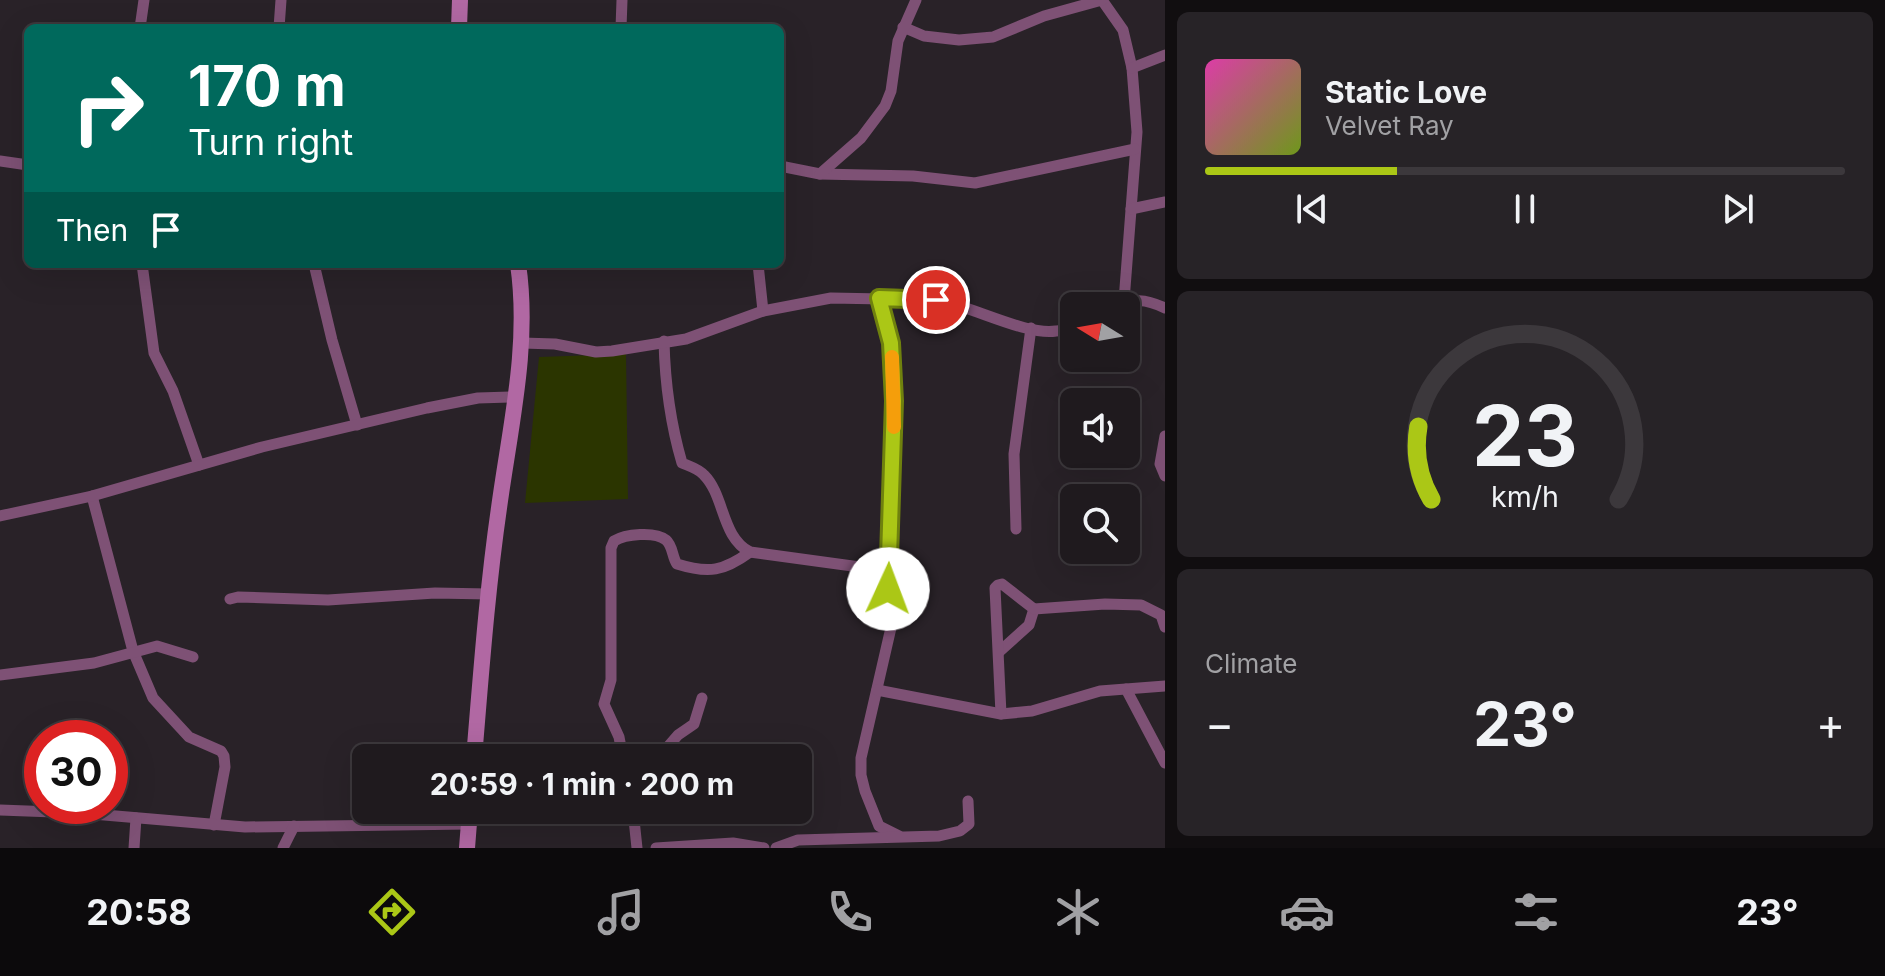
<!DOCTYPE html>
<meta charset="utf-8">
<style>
:root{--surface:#1f1a1e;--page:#272327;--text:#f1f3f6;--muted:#a1a1a4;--line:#3c383c;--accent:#abc716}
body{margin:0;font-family:Inter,sans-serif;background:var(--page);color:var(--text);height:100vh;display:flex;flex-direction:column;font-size:30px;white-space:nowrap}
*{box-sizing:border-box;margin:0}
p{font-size:26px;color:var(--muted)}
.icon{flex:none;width:44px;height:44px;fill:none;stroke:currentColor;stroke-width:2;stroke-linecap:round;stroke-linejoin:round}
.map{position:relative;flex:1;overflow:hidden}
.side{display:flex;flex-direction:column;gap:12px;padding:12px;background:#110e10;width:720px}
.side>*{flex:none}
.top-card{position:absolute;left:24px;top:24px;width:760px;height:244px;border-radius:12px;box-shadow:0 8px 32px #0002,0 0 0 2px var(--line);background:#00695c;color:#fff;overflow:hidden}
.needle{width:52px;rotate:281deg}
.fabs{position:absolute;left:1060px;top:292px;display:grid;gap:16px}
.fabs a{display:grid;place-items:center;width:80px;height:80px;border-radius:12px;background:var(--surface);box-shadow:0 8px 32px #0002,0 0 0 2px var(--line);font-size:40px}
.speed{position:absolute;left:24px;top:720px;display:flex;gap:16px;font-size:40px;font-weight:700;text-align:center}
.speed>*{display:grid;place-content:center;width:104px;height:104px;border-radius:50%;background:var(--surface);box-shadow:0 8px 32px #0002,0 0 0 2px var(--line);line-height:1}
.speed .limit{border:12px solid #d22;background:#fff;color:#111}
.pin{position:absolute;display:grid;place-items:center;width:68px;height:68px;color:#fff;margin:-34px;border:4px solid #fff;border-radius:50%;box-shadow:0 2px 8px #0007}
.me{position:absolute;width:88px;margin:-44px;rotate:2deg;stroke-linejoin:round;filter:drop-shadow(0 0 6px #0008)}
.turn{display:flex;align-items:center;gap:28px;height:168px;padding:0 32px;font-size:36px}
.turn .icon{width:104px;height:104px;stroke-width:2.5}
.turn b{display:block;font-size:56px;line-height:68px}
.then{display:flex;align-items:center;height:76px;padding:0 32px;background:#0003;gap:16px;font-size:30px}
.big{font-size:60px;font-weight:700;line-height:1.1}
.side .card{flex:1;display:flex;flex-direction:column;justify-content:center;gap:12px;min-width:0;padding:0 28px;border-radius:12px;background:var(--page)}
.side .dial{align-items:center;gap:0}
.dial svg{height:208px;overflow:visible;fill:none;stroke:var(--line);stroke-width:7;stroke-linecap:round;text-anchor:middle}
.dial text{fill:var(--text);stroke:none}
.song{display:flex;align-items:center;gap:24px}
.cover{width:96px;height:96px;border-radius:12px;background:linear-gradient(135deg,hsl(320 70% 55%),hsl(80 70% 35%))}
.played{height:8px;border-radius:4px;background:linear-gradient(90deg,var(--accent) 30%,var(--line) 30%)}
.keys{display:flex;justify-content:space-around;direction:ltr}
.heat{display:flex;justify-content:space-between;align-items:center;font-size:44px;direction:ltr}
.trip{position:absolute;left:352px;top:744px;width:460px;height:80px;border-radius:12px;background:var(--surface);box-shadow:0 8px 32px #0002,0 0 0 2px var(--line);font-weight:700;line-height:80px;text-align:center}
.tab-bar{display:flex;height:128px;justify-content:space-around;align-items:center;background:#0c0a0c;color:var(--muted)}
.tab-bar .icon{width:56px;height:56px}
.tab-bar .on{color:var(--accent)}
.tab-bar b{font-size:36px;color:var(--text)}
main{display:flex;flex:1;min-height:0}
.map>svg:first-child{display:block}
</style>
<main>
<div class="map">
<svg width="1165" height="848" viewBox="0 0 1165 848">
<rect width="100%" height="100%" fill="#292228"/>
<!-- green -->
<polygon fill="#2b3500" points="626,354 628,499 525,503 539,357"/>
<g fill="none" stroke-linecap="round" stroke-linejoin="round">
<!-- street -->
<g stroke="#7e5175" stroke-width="11">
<polyline points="1102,0 1123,30 1132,68 1137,132 1124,301"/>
<polyline points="903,27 924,36 959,40 993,37 1044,16 1102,0"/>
<polyline points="140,28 144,0"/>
<polyline points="279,28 281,0"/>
<polyline points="621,28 622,0"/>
<polyline points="1132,68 1165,55"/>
<polyline points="0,161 28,165"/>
<polyline points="780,166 820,174 913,176 975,183 1135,149"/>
<polyline points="820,174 861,138 885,106 891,91 898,41 916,0"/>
<polyline points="1131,209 1165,202"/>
<polyline points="142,264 154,353 173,391 199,465"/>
<polyline points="314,264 332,340 357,425"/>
<polyline points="758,264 763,311"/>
<polyline points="879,298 891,343 894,401 888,589 893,619 861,758 861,775 865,791 879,826 899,836"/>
<path d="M1112,306c20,-8 34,-7 53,2"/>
<path d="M664,341c1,42 6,81 18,122 7,3 17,6 22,12 21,21 17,62 46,77l139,19"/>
<path d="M522,343l33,1 41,8 16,-1 74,-12 77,-28 68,-13 105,2c34,5 90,36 120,31 6,0 12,-4 18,-7"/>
<polyline points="1165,436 1160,464 1165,476"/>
<polyline points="92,496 133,651 153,698 189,737 221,751 224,756 225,767 214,825"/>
<polyline points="0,516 92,496 262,447 427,408 478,398 514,397"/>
<polyline points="1016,529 1014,454 1031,328"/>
<polyline points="230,599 238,597 328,600 435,593 489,594"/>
<polyline points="999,652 1029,625 1034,609"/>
<polyline points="0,675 94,663 157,646 193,657"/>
<polyline points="1126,689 1165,763"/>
<polyline points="877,690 1001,714 1032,711 1100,691 1165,686"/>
<polyline points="1001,714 995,588 998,585 1002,584 1034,609 1105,604 1141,605 1161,615 1165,627"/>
<path d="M623,758l-4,-21 -15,-33 7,-24v-132l3,-7c11,-7 41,-10 52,-1 7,6 6,17 11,24 32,10 47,7 73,-12"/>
<polyline points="658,758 678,735 694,724 702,698"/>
<polyline points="0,810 81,813 245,827 469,824"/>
<polyline points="633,810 637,848"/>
<polyline points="134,848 136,818"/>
<polyline points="283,848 294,826"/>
<polyline points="656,848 733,843 764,848"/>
<polyline points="776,848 798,840 939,836 960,831 969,824 968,801"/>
</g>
<!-- secondary -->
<g stroke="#b168a3" stroke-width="16">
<polyline points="459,28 460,0"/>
<path d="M474,758c7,-83 13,-167 25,-250 11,-81 31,-163 19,-244"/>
<polyline points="467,848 470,810"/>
</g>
</g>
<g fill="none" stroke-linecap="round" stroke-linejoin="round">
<!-- route casing -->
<g stroke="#6f810e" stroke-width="20">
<polyline id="route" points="888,589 894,401 891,343 879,298 936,300"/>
</g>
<!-- route -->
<use href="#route" stroke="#abc716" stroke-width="14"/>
<!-- slow -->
<polyline stroke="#f59e0b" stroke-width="14" points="892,357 894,427"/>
</g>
</svg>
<div class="fabs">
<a><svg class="needle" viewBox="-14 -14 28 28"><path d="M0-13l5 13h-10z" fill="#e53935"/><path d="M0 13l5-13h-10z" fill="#a1a1a4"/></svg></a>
<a><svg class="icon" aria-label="sound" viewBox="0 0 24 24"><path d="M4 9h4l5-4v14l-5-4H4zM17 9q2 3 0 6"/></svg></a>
<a><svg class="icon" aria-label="search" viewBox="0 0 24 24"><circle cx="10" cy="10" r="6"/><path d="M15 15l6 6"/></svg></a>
</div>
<div class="speed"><div class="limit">30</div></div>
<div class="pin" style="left:936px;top:300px;background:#d93025"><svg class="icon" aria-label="arrive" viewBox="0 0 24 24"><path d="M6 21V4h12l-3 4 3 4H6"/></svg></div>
<svg class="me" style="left:888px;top:589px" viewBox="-20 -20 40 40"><circle r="19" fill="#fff"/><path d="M0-13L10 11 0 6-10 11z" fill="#abc716"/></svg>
<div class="trip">20:59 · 1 min · 200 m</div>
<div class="top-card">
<div class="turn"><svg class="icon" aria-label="right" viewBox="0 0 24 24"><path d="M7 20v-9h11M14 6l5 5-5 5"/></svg><div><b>170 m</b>Turn right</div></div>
<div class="then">Then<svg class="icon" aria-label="arrive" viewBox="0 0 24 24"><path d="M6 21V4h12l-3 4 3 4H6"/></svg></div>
</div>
</div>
<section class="side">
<div class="card">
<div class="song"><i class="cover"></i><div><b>Static Love</b><p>Velvet Ray</p></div></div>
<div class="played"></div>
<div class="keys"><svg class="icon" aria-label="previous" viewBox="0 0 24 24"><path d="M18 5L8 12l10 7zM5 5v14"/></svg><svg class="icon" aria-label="pause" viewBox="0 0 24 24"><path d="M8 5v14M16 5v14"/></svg><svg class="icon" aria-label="next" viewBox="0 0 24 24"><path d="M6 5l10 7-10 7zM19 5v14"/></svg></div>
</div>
<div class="card dial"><svg viewBox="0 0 100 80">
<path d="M14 69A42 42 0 1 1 86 69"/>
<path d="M14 69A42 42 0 0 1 9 41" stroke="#abc716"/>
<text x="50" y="56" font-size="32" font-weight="700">23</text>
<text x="50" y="72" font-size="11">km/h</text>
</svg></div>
<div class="card"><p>Climate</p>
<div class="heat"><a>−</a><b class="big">23°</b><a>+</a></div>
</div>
</section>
</main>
<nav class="tab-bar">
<b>20:58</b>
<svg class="icon on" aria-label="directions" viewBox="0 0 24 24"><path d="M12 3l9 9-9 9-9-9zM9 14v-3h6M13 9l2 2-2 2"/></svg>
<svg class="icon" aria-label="music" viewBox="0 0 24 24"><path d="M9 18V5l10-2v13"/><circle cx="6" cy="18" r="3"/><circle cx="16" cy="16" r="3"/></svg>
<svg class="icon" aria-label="phone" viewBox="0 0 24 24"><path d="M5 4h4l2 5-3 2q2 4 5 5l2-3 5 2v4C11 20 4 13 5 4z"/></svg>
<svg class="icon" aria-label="climate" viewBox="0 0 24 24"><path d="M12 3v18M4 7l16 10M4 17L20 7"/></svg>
<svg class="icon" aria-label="car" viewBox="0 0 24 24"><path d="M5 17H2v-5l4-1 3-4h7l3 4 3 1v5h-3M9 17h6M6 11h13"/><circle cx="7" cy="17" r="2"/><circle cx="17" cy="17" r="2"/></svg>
<svg class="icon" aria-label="filters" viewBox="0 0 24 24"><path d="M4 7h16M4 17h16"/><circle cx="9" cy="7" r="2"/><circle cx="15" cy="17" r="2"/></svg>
<b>23°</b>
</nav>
